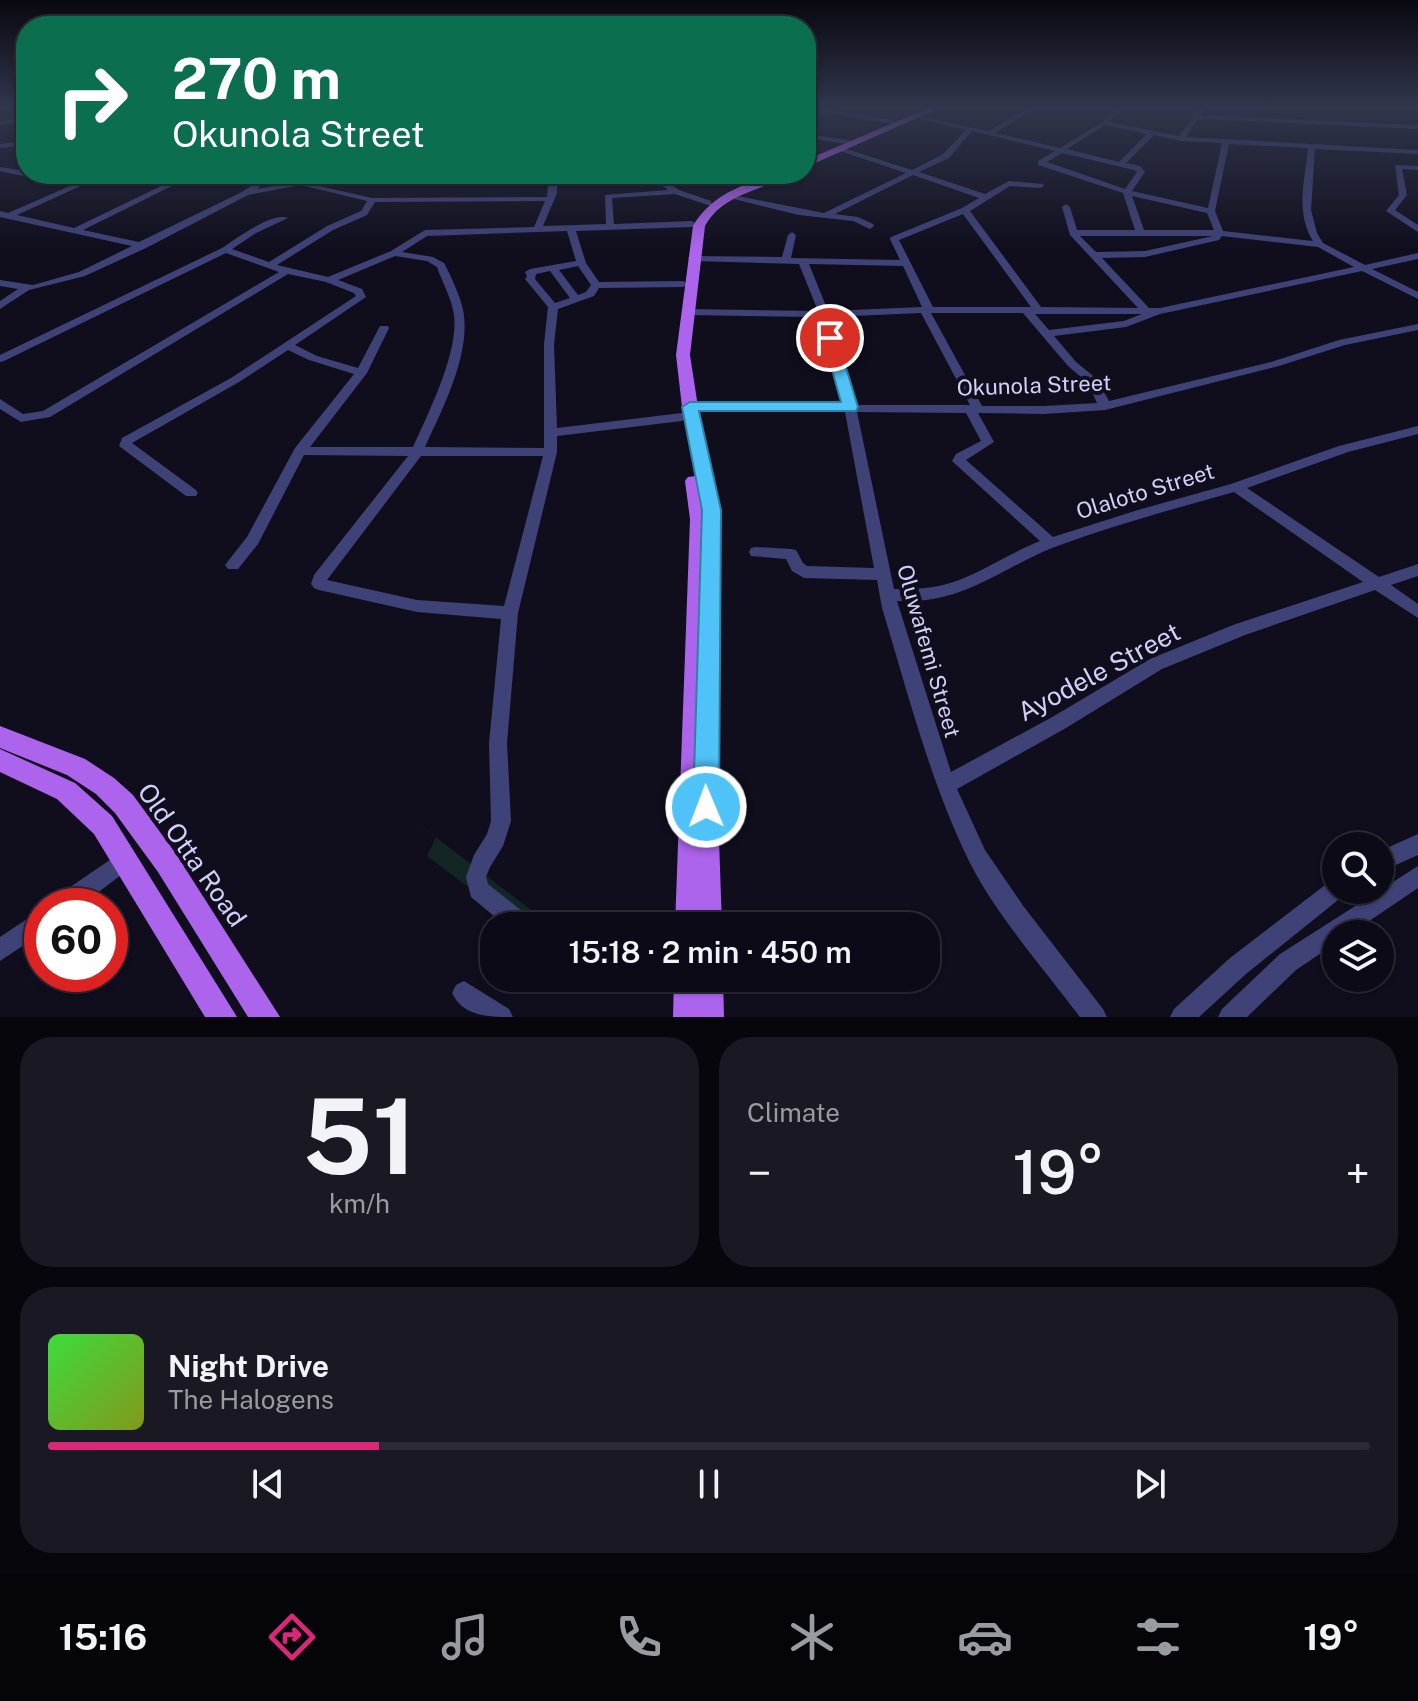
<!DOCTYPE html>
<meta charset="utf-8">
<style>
:root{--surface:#0c0a16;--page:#1a1823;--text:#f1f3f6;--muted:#9a9aa1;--line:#2c2b35;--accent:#db2777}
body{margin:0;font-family:"Public Sans",sans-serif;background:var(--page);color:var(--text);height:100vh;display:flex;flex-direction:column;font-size:30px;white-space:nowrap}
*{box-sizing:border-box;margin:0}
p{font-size:26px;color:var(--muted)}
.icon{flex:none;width:44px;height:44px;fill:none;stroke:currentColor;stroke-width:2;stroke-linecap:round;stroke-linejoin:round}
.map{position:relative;height:1017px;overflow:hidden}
.drawer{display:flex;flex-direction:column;gap:20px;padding:20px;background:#07060c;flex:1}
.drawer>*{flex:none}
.guide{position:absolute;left:16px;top:16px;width:800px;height:168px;border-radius:32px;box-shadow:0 2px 6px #0004,0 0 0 2px var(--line);background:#0b6e4f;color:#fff;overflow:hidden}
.tools{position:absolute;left:1322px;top:832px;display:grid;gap:16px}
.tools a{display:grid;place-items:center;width:72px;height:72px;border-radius:50%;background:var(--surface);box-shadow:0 2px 6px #0004,0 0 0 2px var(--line);font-size:40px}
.speed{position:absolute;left:24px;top:888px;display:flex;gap:16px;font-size:40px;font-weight:700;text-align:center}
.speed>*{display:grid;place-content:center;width:104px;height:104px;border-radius:50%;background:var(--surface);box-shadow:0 2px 6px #0004,0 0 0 2px var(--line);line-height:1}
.speed .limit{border:12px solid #d22;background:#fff;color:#111}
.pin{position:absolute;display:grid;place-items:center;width:68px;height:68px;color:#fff;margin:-34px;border:4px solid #fff;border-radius:50%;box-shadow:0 2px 8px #0007}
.me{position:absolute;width:88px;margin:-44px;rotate:359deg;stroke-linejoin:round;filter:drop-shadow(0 0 6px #0008)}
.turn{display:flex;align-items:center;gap:28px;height:168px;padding:0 24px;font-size:36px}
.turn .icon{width:104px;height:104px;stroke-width:2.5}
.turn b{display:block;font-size:56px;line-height:68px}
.big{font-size:60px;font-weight:600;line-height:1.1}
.drawer .tile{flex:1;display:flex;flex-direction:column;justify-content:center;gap:12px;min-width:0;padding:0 28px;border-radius:32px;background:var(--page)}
.drawer .dial{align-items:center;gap:0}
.dial b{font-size:104px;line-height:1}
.song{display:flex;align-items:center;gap:24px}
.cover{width:96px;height:96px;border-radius:12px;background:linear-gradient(135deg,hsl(120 70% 55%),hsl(70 70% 35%))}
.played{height:8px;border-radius:4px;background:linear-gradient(90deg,var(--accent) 25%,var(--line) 25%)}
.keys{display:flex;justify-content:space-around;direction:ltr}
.heat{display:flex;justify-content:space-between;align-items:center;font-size:44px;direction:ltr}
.drawer .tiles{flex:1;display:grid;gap:20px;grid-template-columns:1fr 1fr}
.tile:last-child{grid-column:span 2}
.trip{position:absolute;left:480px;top:912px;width:460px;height:80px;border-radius:32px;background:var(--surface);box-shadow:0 2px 6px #0004,0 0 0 2px var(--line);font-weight:600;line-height:80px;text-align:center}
.dock{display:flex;height:128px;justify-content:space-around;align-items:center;background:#050409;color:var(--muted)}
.dock .icon{width:56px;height:56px}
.dock .selected{color:var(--accent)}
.dock b{font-size:36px;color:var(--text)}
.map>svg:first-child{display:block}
</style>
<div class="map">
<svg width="1418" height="1017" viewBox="0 0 1418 1017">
<rect width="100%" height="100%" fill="#100e1d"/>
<!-- green -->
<polygon fill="#122724" points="395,806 552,926 513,926 487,901 427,856 436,837"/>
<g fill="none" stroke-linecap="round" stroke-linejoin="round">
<!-- minor -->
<g fill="#3f4277" fill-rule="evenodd">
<path d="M1030,107h7l-42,26 65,15 42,-26 15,-15h6l-14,15 70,14 21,-29h6l-5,8 217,10v4l-220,-10 -12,18 232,13v4l-103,-5 -4,61 6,23 6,10 42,22 53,-12v6l-46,10 46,23v7l-56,-28 -202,43 -34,13 -72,9 22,26 21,17 12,22 162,-39 68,-22 79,-16v6l-73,15 -66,21 -174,44 -61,4 -66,-1 16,29 -28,18 87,77 85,-27 93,-26 108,-38 79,-20v8l-70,18 -101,36 132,89 39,-13v12l-27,9 27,19v14l-43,-28 -130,45 -83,34 -96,59 -109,61 28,61 39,57 79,102 4,8h-27c-36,-48 -83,-101 -110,-154 -40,-81 -62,-170 -88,-255l-5,-28 -73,-2 -12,-7 -6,-12 -35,-3 -2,-4 2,-4 5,-1 35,2 5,1 7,13 4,3 67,2 -29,-156 -155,-1 -6,-4 6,-4 153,2 -23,-88 -133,-2 -5,-3 5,-3 131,2 -19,-47 -106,-3 -5,-3 2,-2 92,1 6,-22 4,-3 4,3 -5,23 109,2 -10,-21 1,-2 71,-29 17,-10 -66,-23 -78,39 23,3 15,7 1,2 -4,3 -17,-8 -54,-6 -69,-17 -4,-2 1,-2 97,19 82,-40 -66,-22v-4l72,23 31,-16 23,-24 -57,-14v-2l79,17zM1105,125l42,9 -28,28 -52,-13zM972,131l83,20 -17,10v4l85,28 12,37h-58l-7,-23 -4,-3 -4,3 8,28 68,73 -97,-1 -71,-96 40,-25 30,2 4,-2 -1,-2 -34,-3 -24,13 -66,-22 30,-14zM1154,135l27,6 41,2 -14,65 -76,-17 13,-19 -5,-6 -14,-3zM1229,144l79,4c-3,32 -13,64 5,93l-90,-10 -8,-20zM1062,153l72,17 3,2 -12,17 -78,-27zM1132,196l75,17 7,17h-70zM963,214l68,93h-98l-34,-67zM1080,236h133l-68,15 -49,1zM1222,236l96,11 36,20 -194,41h-11l-47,-50 43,-1 74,-17zM809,264l94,2 19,41 -94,4zM921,313l49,92h-115l-25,-88zM931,313h92l45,53 20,17 9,20 -53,3h-62zM1035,314h107l-18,7 -75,9zM857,412l109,1 15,28 -25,13 -4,7 88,80c-36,14 -69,40 -107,46 -13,2 -26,2 -39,2zM1234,492l129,90 -130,43 -83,34 -96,57 -103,56 -54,-171c12,0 24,0 36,-2 41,-6 81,-36 119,-51 59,-22 121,-39 182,-56z"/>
<polygon points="1366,107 1373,107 1377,110 1372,111"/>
<polygon points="1409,107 1418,107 1418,111 1410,108"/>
<polygon points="824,109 893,120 896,122 893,124 822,112"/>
<polygon points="26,118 26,122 0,125 0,121"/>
<polygon points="806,134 848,140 852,142 848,144 806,138"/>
<polygon points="26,141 26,145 0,148 0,144"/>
<polygon points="1395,165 1418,166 1418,170 1402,169 1407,195 1395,210 1418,225 1418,232 1386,211 1399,195"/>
<path d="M0,167l26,4v3c17,0 31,6 48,8 11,0 21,-8 33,-8l-90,41 57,13 112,-54h10l-113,56 56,12 103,-50 26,-18h9l-20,15 80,-15h16l-43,10 62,14 175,-1 2,-23h8v19l-14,33 63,-2 -1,-29 63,-5 -21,-16h9l23,16 32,11v4h-3l-33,-11 -63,4 2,26 78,-3 4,3 -4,3 -116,4 10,32 13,19 84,-1 5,3 -5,3 -84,1 -5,8 -36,13 -4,35 3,84 125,-15 6,4 -6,4 -125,15v16l-39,161 -11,130 4,78 -8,25 -13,21 -4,10 2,7 43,34 3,8h-28l-35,-29 -5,-20 8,-22 13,-21 4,-13 -2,-78 12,-124 -84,-7 -98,-22 -5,-2 -3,-4 3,-9 94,-119 -104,-1 -46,89 -20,25h-10l-3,-4 22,-28 48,-89 59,-74 -45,-14 -21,-10 -49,32 -107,61 64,47 2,3 -2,3h-10l-67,-50 3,-8 109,-60 125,-82 -2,-3 -28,-11 -38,-8 -238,143 -29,5 -21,-13v-10l23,15 20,-3 236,-139 -53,-19 -222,108 -4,1v-7l222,-107c15,-10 50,-36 66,-30l-32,15 -24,16 37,13 58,-36 34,-15 6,-10 -66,-16 -53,10 -102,53 -61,28 -56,14 -29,19v-8l18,-12 -18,-3v-6l33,5 46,-13 53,-26 -132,-29v-6l8,2 62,-27 -70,-15zM545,201l-11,26 -109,3 -34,21 -63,26 -51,-12 56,-35 34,-15 8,-13zM567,231l9,30 -46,8 -5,3 2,5 -2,2 23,28 -4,37v104l-119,-1c17,-37 44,-89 39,-131 -1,-14 -13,-40 -20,-53l-11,-6 -31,-5 25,-16zM395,256l32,5 10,6c5,15 15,32 17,48 5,37 -26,99 -41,132h-103l57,-74 22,-45 -1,-2h-8l-22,42 -41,-12 -22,-11 71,-48 -4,-8 -24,-9zM578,266l13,19 -5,7 -8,3 -19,-25zM550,271l20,27 -15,5 -20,-24 1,-5zM421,456h122l-39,150 -87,-6 -90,-20z"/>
<polygon points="1418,834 1418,855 1380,872 1380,851"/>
<polygon points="126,849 133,852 136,859 133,866 80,906 51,906 54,898"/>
<polygon points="1418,866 1418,888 1350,934 1336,934 1336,943 1296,970 1247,1017 1218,1017 1222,1009 1280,954"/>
<polygon points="1336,878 1336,890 1346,890 1343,896 1246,974 1199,1017 1170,1017 1174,1009 1230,958 1329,882"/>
<polygon points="42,909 42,933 0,961 0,937"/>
<path d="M464,981l45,28 4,8c-23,0 -50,0 -61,-24l4,-8z"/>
</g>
<!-- major -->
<g fill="#ad64ed" fill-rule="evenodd">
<polygon points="931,107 942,107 806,167 806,160"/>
<path d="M773,174h14c-28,19 -64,19 -82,52l-15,129 8,52 23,103 -4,272 5,144h-47l15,-407 -5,-38 3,-4 8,-1 -14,-69 -6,-52 17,-129c18,-31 48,-40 80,-52z"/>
<polygon points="0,726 85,759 114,778 133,795 176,854 280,1017 248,1017 158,872 115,813 96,794 67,775 0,748"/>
<polygon points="0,749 75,783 112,816 237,1017 205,1017 94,834 57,799 0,772"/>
<polygon points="674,978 723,978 724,1017 673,1017"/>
</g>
</g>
<!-- sky -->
<linearGradient id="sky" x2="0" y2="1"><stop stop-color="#090810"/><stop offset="0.43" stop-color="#31364c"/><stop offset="1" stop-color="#31364c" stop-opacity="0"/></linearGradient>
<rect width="1418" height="249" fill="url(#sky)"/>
<!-- route -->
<polygon fill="#4fc3f7" stroke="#337fa1" stroke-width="2" points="830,333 837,338 858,407 856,411 699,411 721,510 719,807 715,815 706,819 697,815 693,807 702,510 682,407 690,402 841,402 823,338"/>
<g text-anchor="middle" stroke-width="8" stroke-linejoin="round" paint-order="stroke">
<!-- street labels -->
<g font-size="22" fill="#d1d0f9" stroke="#100e1d">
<text transform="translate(1034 385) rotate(-2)" y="8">Okunola Street</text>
<text transform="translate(1145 491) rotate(-17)" y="8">Olaloto Street</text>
<text transform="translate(929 651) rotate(74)" y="8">Oluwafemi Street</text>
</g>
<!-- near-street labels -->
<g font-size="26" fill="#d1d0f9" stroke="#100e1d">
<text transform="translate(1099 672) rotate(-28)" y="9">Ayodele Street</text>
<text transform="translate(192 855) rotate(55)" y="9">Old Otta Road</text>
</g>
</g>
</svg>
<div class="tools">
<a><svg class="icon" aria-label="search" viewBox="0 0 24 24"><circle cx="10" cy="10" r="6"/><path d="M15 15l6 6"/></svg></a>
<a><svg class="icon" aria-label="layers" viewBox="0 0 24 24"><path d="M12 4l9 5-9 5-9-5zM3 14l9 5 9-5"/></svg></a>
</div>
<div class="speed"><div class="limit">60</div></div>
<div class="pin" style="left:830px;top:338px;background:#d93025"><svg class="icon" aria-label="arrive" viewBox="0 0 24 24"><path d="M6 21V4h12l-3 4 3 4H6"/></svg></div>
<svg class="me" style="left:706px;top:807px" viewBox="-20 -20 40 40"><circle r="17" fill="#4fc3f7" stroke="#fff" stroke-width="3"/><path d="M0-11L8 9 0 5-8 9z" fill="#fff"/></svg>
<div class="trip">15:18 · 2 min · 450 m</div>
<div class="guide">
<div class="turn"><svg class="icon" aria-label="right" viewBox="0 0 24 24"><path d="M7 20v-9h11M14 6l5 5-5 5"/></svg><div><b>270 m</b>Okunola Street</div></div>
</div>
</div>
<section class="drawer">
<div class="tiles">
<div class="tile dial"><b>51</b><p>km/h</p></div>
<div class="tile"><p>Climate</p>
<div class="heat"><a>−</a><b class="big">19°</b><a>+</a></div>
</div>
<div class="tile">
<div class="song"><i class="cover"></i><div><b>Night Drive</b><p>The Halogens</p></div></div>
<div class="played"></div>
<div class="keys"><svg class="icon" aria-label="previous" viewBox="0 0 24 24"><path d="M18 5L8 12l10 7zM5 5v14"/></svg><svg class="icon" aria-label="pause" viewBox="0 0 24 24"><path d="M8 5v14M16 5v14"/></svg><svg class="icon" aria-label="next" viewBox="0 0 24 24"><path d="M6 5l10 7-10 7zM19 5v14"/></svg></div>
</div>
</div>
</section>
<nav class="dock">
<b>15:16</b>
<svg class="icon selected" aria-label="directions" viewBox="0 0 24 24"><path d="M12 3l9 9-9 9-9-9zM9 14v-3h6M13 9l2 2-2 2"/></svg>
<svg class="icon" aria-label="music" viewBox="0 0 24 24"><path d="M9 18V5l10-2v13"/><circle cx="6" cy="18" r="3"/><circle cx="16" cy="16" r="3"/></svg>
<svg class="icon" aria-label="phone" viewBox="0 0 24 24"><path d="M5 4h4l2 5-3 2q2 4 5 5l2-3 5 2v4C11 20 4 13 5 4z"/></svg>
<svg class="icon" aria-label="climate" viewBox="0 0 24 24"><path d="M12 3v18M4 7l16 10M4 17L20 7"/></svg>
<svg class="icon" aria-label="car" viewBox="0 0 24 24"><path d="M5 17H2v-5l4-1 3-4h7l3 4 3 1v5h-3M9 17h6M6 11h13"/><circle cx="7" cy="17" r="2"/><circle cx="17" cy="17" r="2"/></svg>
<svg class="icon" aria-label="filters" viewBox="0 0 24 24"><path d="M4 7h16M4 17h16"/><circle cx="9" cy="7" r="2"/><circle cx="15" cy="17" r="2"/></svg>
<b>19°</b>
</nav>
